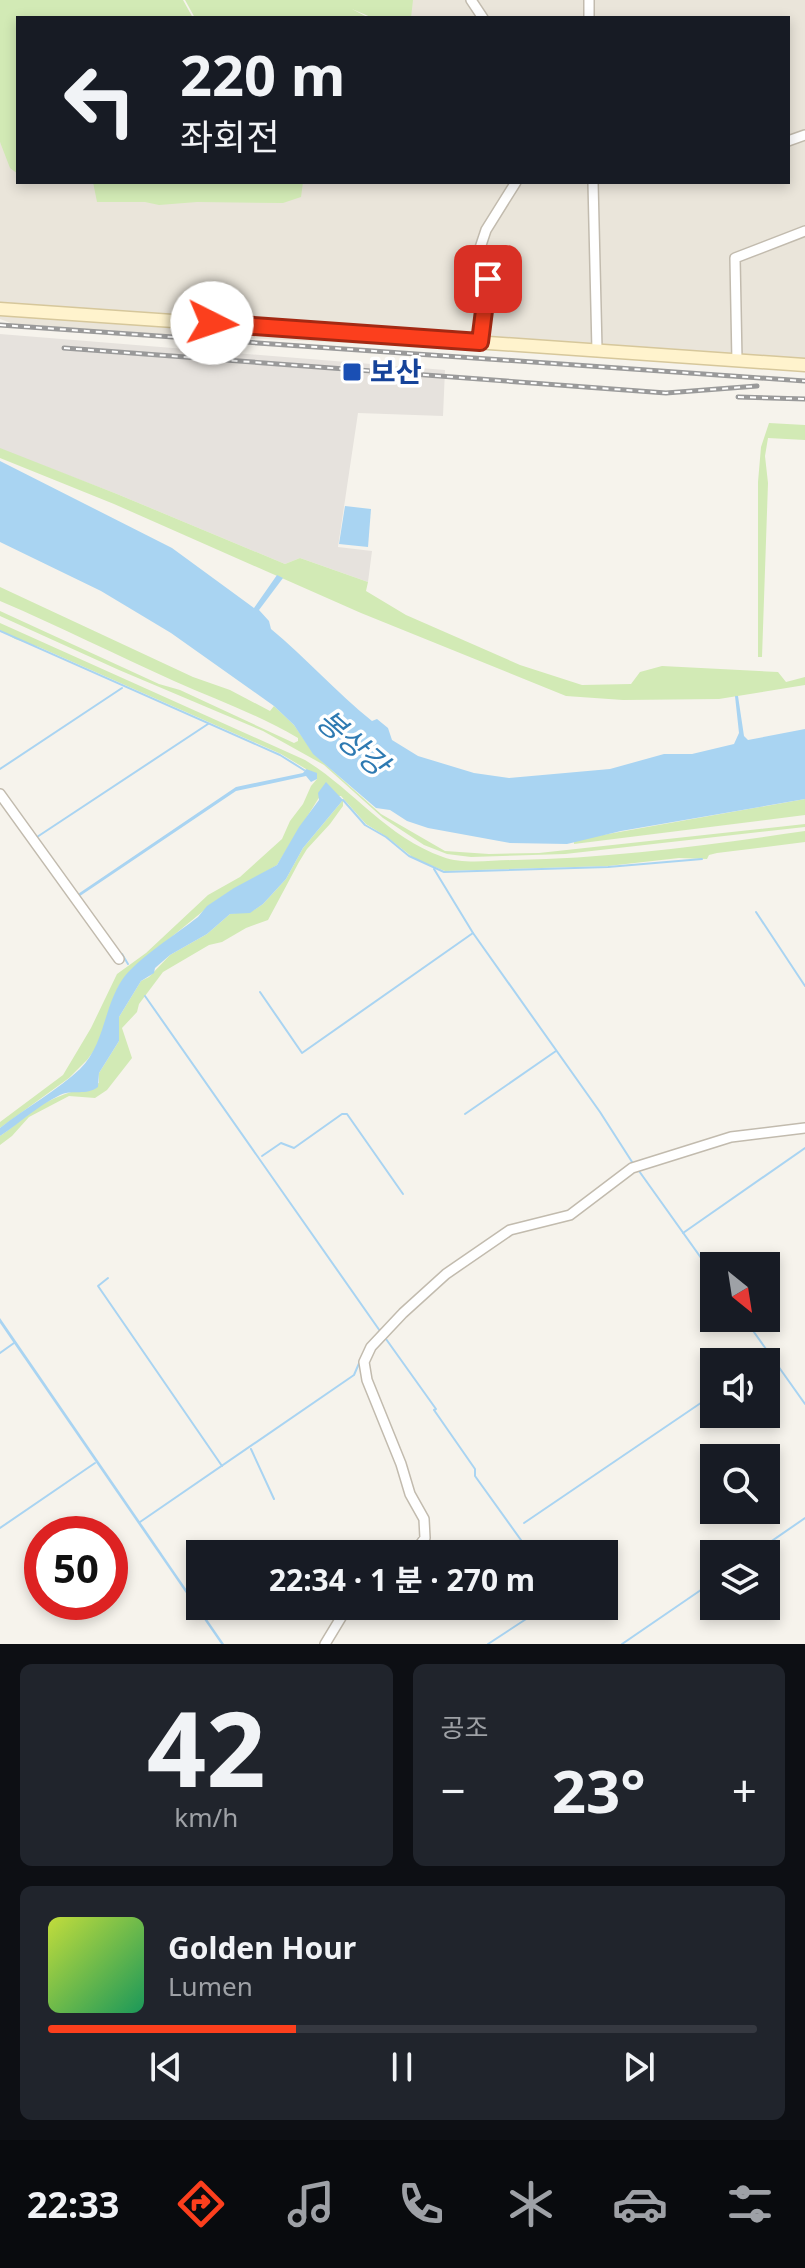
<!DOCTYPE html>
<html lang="ko">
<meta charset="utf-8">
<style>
:root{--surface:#171b24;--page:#20242c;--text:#f1f3f6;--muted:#9ea1a6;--line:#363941;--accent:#fc3f1d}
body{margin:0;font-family:"Noto Sans","Noto Sans KR",sans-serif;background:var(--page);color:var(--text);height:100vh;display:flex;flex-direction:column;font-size:30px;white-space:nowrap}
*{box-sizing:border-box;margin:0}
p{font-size:26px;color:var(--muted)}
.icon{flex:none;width:44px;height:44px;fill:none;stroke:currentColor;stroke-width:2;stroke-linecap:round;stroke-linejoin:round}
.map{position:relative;height:1644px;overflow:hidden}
.panel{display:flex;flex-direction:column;gap:20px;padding:20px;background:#0d0f14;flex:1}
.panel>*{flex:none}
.hud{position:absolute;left:16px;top:16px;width:774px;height:168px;border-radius:0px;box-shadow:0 4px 12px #0003;background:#171b24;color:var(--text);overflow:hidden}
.needle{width:52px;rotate:150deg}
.controls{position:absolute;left:700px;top:1252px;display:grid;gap:16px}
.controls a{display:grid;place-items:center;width:80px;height:80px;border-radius:0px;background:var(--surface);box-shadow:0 4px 12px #0003;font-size:40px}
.speed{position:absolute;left:24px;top:1516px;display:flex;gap:16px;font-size:40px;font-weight:700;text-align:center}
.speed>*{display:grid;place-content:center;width:104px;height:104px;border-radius:50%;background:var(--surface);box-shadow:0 4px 12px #0003;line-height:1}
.speed .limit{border:12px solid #d22;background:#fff;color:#111}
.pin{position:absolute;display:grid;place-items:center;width:68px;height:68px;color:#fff;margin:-34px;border-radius:16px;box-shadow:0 4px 12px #0006}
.me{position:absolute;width:88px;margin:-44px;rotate:94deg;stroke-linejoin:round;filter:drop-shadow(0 0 6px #0008)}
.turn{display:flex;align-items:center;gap:28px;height:168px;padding:0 32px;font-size:36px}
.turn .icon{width:104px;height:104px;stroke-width:2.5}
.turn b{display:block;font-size:56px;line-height:68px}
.big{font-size:60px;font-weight:700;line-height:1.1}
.panel .tile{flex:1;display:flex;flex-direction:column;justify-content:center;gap:12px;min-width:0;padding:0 28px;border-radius:12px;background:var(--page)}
.panel .dial{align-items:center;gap:0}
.dial b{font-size:104px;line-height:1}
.song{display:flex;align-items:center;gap:24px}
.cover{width:96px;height:96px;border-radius:12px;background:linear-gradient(135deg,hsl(70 70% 55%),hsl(150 70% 35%))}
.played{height:8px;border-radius:4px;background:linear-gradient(90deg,var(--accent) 35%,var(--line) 35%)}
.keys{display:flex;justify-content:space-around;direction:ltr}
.heat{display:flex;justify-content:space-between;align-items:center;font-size:44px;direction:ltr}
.panel .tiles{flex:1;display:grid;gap:20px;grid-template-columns:1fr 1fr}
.tile:last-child{grid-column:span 2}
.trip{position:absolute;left:186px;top:1540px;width:432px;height:80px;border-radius:0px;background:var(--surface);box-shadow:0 4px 12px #0003;font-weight:700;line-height:80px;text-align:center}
.menu{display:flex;height:128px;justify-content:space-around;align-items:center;background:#090b0e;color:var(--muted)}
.menu .icon{width:56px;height:56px}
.menu .selected{color:var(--accent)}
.menu b{font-size:36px;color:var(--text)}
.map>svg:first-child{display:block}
</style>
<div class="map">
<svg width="805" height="1644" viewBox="0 0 805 1644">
<rect width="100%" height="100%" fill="#f6f3ec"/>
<!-- residential -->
<polygon fill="#eae5da" points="392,0 805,0 805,366 21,327 0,319 0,142 18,149 18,182 788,182 788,18 399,18"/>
<!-- industrial -->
<polygon fill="#e6e2dd" points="0,334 445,370 443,416 358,413 338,547 372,551 368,582 300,558 285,564 117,494 0,449"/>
<!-- green -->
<g fill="#d2eab5">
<polygon points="0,0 183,0 193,18 18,18 18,174 10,168 0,142"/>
<polygon points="185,0 413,0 411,18 373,18 352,9 369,18 195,18"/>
<polygon points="93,182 303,182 301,197 283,203 197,202 159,205 145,202 97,202"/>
<polygon points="769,423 805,425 805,440 768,438 765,456 768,483 762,657 758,657 758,482 761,447"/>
<polygon points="0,448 117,494 285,564 300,558 368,582 366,591 406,615 520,665 582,685 631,684 640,672 662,666 778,672 786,682 805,677 805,685 719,699 623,700 566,696 361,613 114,504 0,458"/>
<path d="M0,587l193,90 37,13 40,21 4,-5 20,19 20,29 67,60 64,37 44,3 50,-1 266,-29v3l-240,27 -94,3 -24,-3 -23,-9 -41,-27 -59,-53 -61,-34 -144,-61 -119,-54v-5l159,73 21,6 114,53 4,-2v-3c-40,-24 -82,-38 -124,-57 -58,-26 -115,-55 -174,-80z"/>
<path d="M0,623l305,137c49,30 80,76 138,97 21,8 50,3 72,3 97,-2 194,-15 290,-29v11l-88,11 -8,2 -2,4 -28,-1 -71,8 -163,5 -30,-12 -28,-22 -21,-13 -25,-28h-21l-43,69 -64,38 -83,68 -11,15 -20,58 -12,16 -18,18 -69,50v-6l63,-47 28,-47 26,-54 29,-21 62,-58 32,-18 42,-38 8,-18 13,-17 8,-18 6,-7 -11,-10 -25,-15 -242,-107 -24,-8 -15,-9z"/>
<polygon points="805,799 805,815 574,844 574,841 591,837"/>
<path d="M343,800v6l-13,18 -23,25 -8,13 -31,58 -22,8 -24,14 -13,3 -46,27 -24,32 -2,8 -15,16 10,30 -25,32 -12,8 -26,-2 -40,21 -17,19 -12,9v-9c9,-6 16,-12 24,-19 20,-18 50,-26 75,-34v-10l20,-32v-24l22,-36 8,-4 21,-22 37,-21 23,-20 24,-4 9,-6 23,-25 17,-31z"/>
</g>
<!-- water -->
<g fill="#a9d4f2">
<path d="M0,461l172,87 82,60 23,-33 6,3 -24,32 10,11 2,8c35,29 65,63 101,92l5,-2 11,9 4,12 26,16 56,17 35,5 101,-9 54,-15h28l42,-10 5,-11 -4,-37h3l6,40 4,4 57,-11v70l-184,32 -54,13 -57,-1 -82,-15 -21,-7 -17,-11 -14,-2 -63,-54 -19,-29 -20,-19 -103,-73 -70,-42 -101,-49z"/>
<polygon points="345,506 371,509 368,547 339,544"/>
<polygon points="306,769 317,773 317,779 311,782 306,776 236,791 77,898 75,896 236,787 303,773"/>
<path d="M326,782l17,18 -40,48 -17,31 -23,25 -13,9 -20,1 -23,20 -37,21 -15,13 -1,5 -13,8 -22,36v24l-20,32 -1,14c-12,9 -25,2 -38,8 -23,11 -40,28 -60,41v-8c24,-19 59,-39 80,-59 25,-25 23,-60 42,-89 13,-20 56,-47 76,-63l9,-11 27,-18 43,-23 22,-38 20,-27 -1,-7z"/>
<polygon points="0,1318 224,1644 221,1644 0,1323"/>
</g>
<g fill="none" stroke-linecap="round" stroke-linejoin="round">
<!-- stream -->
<g stroke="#a9d4f2" stroke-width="2">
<polyline points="0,631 280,755 304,770"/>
<polyline points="0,769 122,688"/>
<polyline points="343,800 365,825 386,837 409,856 444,872 608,867 702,859"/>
<polyline points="37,837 208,724"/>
<polyline points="434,869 473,933 600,1112 634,1165"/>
<polyline points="756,912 805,986"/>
<polyline points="122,954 128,964"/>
<polyline points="260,992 302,1053 473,933"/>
<polyline points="145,996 380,1331"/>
<polyline points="465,1114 556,1051"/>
<polyline points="262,1156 281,1143 294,1148 342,1114 347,1114 403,1194"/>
<polyline points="639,1171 714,1276"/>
<polyline points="683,1233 805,1148"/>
<polyline points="108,1278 98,1286 222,1466"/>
<polyline points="744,1318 805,1404"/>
<polyline points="386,1339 436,1409 434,1410 475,1469 475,1476 531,1554"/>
<polyline points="0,1353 14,1343"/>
<polyline points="761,1362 770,1356"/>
<polyline points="251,1449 274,1499"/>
<polyline points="140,1522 354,1375 360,1361"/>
<polyline points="524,1523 714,1394"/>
<polyline points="0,1528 95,1463"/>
<polyline points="753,1554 805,1518"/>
<polyline points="488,1644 546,1606"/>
<polyline points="622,1644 714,1581"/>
</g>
<!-- street casing -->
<g stroke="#c2bbae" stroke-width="12">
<g id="street">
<polyline points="471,0 483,18"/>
<polyline points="589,18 589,0"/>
<polyline points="788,141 805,135"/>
<polyline points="593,182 597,350"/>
<path d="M480,342c6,-33 12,-62 0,-94l6,-18 30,-48"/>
<polyline points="737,361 735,258 805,231"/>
<polyline points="0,794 119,959"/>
<polyline points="413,1554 425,1538 424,1519 410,1494 401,1464 367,1380 364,1362 371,1347 403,1313 446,1274 510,1230 570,1215 632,1168 731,1137 805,1128"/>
<polyline points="325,1644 348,1606"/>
</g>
</g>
<!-- secondary casing -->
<g stroke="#d6c79b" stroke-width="15">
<polyline id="secondary" points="0,309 805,365"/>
</g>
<!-- street -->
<use href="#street" stroke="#fff" stroke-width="9"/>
<!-- secondary -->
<use href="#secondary" stroke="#fff3cd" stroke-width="12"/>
<!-- rail casing -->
<g stroke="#9a9a9a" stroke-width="5">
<g id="rail">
<polyline points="0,325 805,381"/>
<polyline points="64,348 666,393 757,386"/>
<polyline points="738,397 805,399"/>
</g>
</g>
<!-- rail -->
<use href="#rail" stroke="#fff" stroke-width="2" stroke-dasharray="6" stroke-linecap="butt"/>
</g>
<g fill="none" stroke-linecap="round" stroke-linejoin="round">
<!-- route casing -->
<g stroke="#a42913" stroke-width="20">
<polyline id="route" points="212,323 480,342 488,279"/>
</g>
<!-- route -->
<use href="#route" stroke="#fc3f1d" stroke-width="14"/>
</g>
<!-- markers -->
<rect fill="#1a4fb4" stroke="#fff" stroke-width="3" x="342" y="362" width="20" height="20" rx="4"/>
<g text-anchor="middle" stroke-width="7" stroke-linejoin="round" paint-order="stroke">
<!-- transit labels -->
<g font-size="28" font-weight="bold" fill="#164399" stroke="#fff" text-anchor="start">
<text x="370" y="382">보산</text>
</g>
<!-- water labels -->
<g font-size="30" font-style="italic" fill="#2e7ab2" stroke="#fff">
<text transform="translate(352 743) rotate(41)" y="10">봉상강</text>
</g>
</g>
</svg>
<div class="controls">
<a><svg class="needle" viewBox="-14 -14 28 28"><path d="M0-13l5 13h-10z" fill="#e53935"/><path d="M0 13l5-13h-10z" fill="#9ea1a6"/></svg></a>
<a><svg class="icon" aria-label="sound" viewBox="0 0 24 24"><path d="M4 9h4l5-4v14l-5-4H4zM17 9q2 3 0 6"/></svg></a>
<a><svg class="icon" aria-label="search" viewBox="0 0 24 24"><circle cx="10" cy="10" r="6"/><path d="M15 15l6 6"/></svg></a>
<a><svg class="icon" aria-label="layers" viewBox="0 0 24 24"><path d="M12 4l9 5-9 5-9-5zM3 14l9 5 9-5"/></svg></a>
</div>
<div class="speed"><div class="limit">50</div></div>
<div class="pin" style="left:488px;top:279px;background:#d93025"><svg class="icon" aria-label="arrive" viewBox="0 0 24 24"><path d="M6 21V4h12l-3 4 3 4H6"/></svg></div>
<svg class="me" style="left:212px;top:323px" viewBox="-20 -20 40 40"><circle r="19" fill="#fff"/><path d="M0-13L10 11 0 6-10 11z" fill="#fc3f1d"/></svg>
<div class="trip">22:34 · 1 분 · 270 m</div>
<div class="hud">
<div class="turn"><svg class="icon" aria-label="left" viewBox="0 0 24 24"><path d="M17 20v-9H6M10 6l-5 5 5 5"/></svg><div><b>220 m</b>좌회전</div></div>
</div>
</div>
<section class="panel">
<div class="tiles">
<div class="tile dial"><b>42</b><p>km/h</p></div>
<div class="tile"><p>공조</p>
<div class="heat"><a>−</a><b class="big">23°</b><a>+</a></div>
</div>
<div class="tile">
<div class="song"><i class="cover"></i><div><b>Golden Hour</b><p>Lumen</p></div></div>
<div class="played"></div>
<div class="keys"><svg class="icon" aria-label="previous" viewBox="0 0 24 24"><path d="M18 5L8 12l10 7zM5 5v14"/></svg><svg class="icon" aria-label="pause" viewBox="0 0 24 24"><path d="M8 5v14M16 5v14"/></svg><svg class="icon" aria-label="next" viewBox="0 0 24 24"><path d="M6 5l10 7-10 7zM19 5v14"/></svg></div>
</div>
</div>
</section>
<nav class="menu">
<b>22:33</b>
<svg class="icon selected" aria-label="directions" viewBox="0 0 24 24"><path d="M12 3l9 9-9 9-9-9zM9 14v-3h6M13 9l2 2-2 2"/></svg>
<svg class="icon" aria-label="music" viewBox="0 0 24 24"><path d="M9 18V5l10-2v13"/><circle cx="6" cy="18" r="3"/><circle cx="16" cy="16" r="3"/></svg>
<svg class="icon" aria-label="phone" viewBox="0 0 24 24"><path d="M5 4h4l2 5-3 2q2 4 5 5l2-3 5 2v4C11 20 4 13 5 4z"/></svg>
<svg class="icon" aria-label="climate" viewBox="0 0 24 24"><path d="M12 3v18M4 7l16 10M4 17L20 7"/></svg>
<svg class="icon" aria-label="car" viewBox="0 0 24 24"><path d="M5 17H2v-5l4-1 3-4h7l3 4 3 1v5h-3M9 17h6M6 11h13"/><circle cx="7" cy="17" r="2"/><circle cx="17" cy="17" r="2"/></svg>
<svg class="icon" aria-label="filters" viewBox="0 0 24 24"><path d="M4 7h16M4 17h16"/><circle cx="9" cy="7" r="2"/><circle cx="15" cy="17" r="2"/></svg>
</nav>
